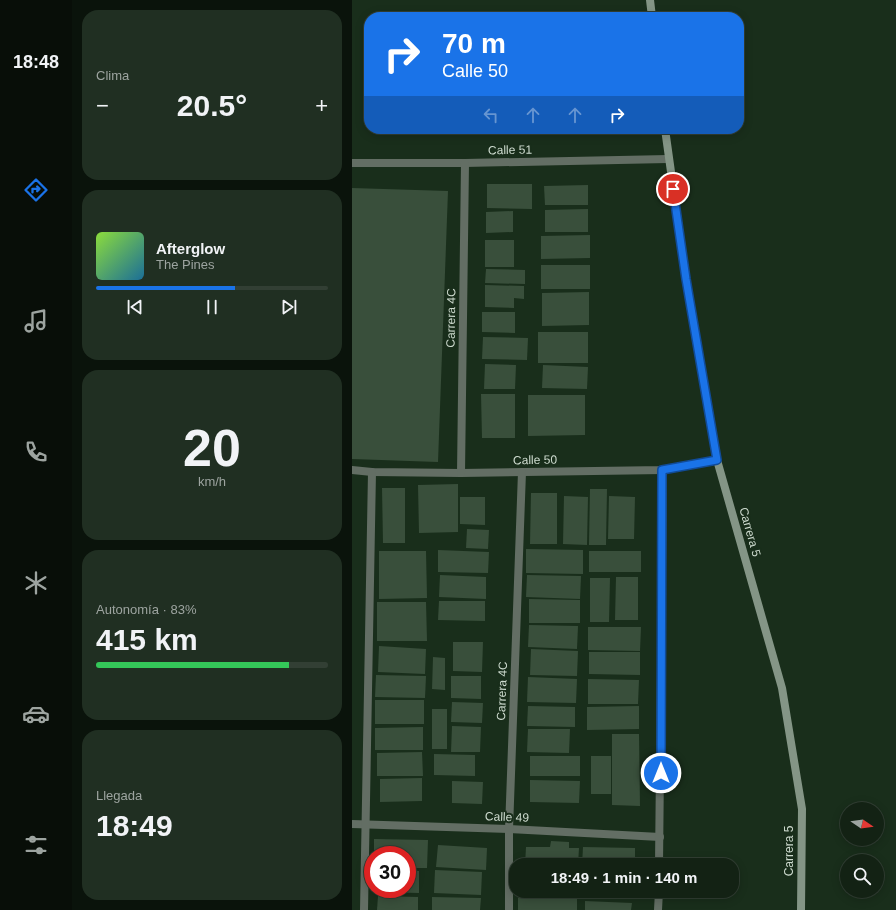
<!DOCTYPE html>
<html lang="es">
<meta charset="utf-8">
<style>
:root{--surface:#132214;--page:#202f22;--text:#f1f3f6;--muted:#9da4a0;--line:#323f34;--accent:#1a73e8}
body{margin:0;font-family:Arial,sans-serif;background:var(--page);color:var(--text);height:100vh;display:flex;flex-direction:column;font-size:15px;white-space:nowrap}
*{box-sizing:border-box;margin:0}
p{font-size:13px;color:var(--muted)}
.icon{flex:none;width:22px;height:22px;fill:none;stroke:currentColor;stroke-width:2;stroke-linecap:round;stroke-linejoin:round}
.map{position:relative;flex:1;overflow:hidden}
.side{display:flex;flex-direction:column;gap:10px;padding:10px;background:#0a130b;width:280px}
.side>*{flex:none}
.guide{position:absolute;left:12px;top:12px;width:380px;height:122px;border-radius:16px;box-shadow:0 2px 10px #0003,0 0 0 1px var(--line);background:#1a73e8;color:#fff;overflow:hidden}
.needle{width:26px;rotate:103deg}
.fabs{position:absolute;left:488px;top:802px;display:grid;gap:8px}
.fabs a{display:grid;place-items:center;width:44px;height:44px;border-radius:50%;background:var(--surface);box-shadow:0 2px 10px #0003,0 0 0 1px var(--line);font-size:20px}
.speed{position:absolute;left:12px;top:846px;display:flex;gap:8px;font-size:20px;font-weight:700;text-align:center}
.speed>*{display:grid;place-content:center;width:52px;height:52px;border-radius:50%;background:var(--surface);box-shadow:0 2px 10px #0003,0 0 0 1px var(--line);line-height:1}
.speed .limit{border:6px solid #d22;background:#fff;color:#111}
.pin{position:absolute;display:grid;place-items:center;width:34px;height:34px;color:#fff;margin:-17px;border:2px solid #fff;border-radius:50%;box-shadow:0 1px 4px #0007}
.me{position:absolute;width:44px;margin:-22px;rotate:0deg;stroke-linejoin:round;filter:drop-shadow(0 0 3px #0008)}
.turn{display:flex;align-items:center;gap:14px;height:84px;padding:0 12px;font-size:18px}
.turn .icon{width:52px;height:52px;stroke-width:2.5}
.turn b{display:block;font-size:28px;line-height:34px}
.lanes{display:flex;align-items:center;height:38px;padding:0 12px;background:#0003;justify-content:center;gap:20px;direction:ltr}
.lanes .off{opacity:.35}
.big{font-size:30px;font-weight:600;line-height:1.1}
.side .card{flex:1;display:flex;flex-direction:column;justify-content:center;gap:6px;min-width:0;padding:0 14px;border-radius:16px;background:var(--page)}
.side .dial{align-items:center;gap:0}
.dial b{font-size:52px;line-height:1}
.song{display:flex;align-items:center;gap:12px}
.cover{width:48px;height:48px;border-radius:6px;background:linear-gradient(135deg,hsl(90 70% 55%),hsl(200 70% 35%))}
.played{height:4px;border-radius:2px;background:linear-gradient(90deg,var(--accent) 60%,var(--line) 60%)}
.keys{display:flex;justify-content:space-around;direction:ltr}
.heat{display:flex;justify-content:space-between;align-items:center;font-size:22px;direction:ltr}
.charge{height:6px;border-radius:3px;background:linear-gradient(90deg,#34c759 83%,var(--line) 0)}
.trip{position:absolute;left:157px;top:858px;width:230px;height:40px;border-radius:16px;background:var(--surface);box-shadow:0 2px 10px #0003,0 0 0 1px var(--line);font-weight:600;line-height:40px;text-align:center}
main{display:flex;flex:1;min-height:0}
.tab-bar{display:flex;flex-direction:column;width:72px;justify-content:space-around;align-items:center;background:#080e08;color:var(--muted)}
.tab-bar .icon{width:28px;height:28px}
.tab-bar .on{color:var(--accent)}
.tab-bar b{font-size:18px;color:var(--text)}
.map>svg:first-child{display:block}
</style>
<main>
<nav class="tab-bar">
<b>18:48</b>
<svg class="icon on" aria-label="directions" viewBox="0 0 24 24"><path d="M12 3l9 9-9 9-9-9zM9 14v-3h6M13 9l2 2-2 2"/></svg>
<svg class="icon" aria-label="music" viewBox="0 0 24 24"><path d="M9 18V5l10-2v13"/><circle cx="6" cy="18" r="3"/><circle cx="16" cy="16" r="3"/></svg>
<svg class="icon" aria-label="phone" viewBox="0 0 24 24"><path d="M5 4h4l2 5-3 2q2 4 5 5l2-3 5 2v4C11 20 4 13 5 4z"/></svg>
<svg class="icon" aria-label="climate" viewBox="0 0 24 24"><path d="M12 3v18M4 7l16 10M4 17L20 7"/></svg>
<svg class="icon" aria-label="car" viewBox="0 0 24 24"><path d="M5 17H2v-5l4-1 3-4h7l3 4 3 1v5h-3M9 17h6M6 11h13"/><circle cx="7" cy="17" r="2"/><circle cx="17" cy="17" r="2"/></svg>
<svg class="icon" aria-label="filters" viewBox="0 0 24 24"><path d="M4 7h16M4 17h16"/><circle cx="9" cy="7" r="2"/><circle cx="15" cy="17" r="2"/></svg>
</nav>
<section class="side">
<div class="card"><p>Clima</p>
<div class="heat"><a>−</a><b class="big">20.5°</b><a>+</a></div>
</div>
<div class="card">
<div class="song"><i class="cover"></i><div><b>Afterglow</b><p>The Pines</p></div></div>
<div class="played"></div>
<div class="keys"><svg class="icon" aria-label="previous" viewBox="0 0 24 24"><path d="M18 5L8 12l10 7zM5 5v14"/></svg><svg class="icon" aria-label="pause" viewBox="0 0 24 24"><path d="M8 5v14M16 5v14"/></svg><svg class="icon" aria-label="next" viewBox="0 0 24 24"><path d="M6 5l10 7-10 7zM19 5v14"/></svg></div>
</div>
<div class="card dial"><b>20</b><p>km/h</p></div>
<div class="card"><p>Autonomía · 83%</p><b class="big">415 km</b><div class="charge"></div></div>
<div class="card"><p>Llegada</p><b class="big">18:49</b></div>
</section>
<div class="map">
<svg width="544" height="910" viewBox="0 0 544 910">
<rect width="100%" height="100%" fill="#192e1b"/>
<!-- building -->
<g fill="#394f3b">
<polygon points="135,184 180,184 180,209 135,208"/>
<polygon points="236,185 236,205 193,205 192,186"/>
<polygon points="0,188 96,191 86,462 0,459"/>
<polygon points="236,209 236,232 193,232 193,210"/>
<polygon points="161,211 161,232 134,233 134,212"/>
<polygon points="238,235 238,258 189,259 189,236"/>
<rect x="133" y="240" width="29" height="27"/>
<rect x="189" y="265" width="49" height="24"/>
<polygon points="134,269 173,270 173,284 133,283"/>
<polygon points="133,285 172,286 172,299 162,298 162,308 133,307"/>
<polygon points="237,292 237,325 190,326 190,293"/>
<polygon points="130,312 163,312 163,333 130,332"/>
<rect x="186" y="332" width="50" height="31"/>
<polygon points="131,337 176,338 175,360 130,359"/>
<polygon points="133,364 164,365 163,389 132,389"/>
<polygon points="191,365 236,367 235,389 190,388"/>
<polygon points="129,394 163,394 163,438 130,438"/>
<polygon points="176,395 233,395 233,435 176,436"/>
<polygon points="106,484 106,532 67,533 66,485"/>
<polygon points="30,488 53,488 53,543 31,543"/>
<polygon points="238,489 255,489 254,545 237,545"/>
<polygon points="179,493 205,493 205,544 178,544"/>
<polygon points="212,496 236,497 235,545 211,544"/>
<polygon points="257,496 283,497 282,539 256,539"/>
<polygon points="108,497 133,497 133,525 108,524"/>
<polygon points="115,529 137,530 136,549 114,548"/>
<polygon points="174,549 231,550 231,574 174,573"/>
<polygon points="86,550 137,552 136,573 86,572"/>
<polygon points="27,551 74,551 75,598 27,599"/>
<rect x="237" y="551" width="52" height="21"/>
<polygon points="88,575 134,577 134,599 87,597"/>
<polygon points="175,575 229,576 228,599 174,597"/>
<polygon points="264,577 286,577 286,620 263,620"/>
<polygon points="238,578 258,578 257,622 238,622"/>
<polygon points="177,599 228,600 228,623 177,623"/>
<polygon points="87,601 133,601 133,621 86,620"/>
<polygon points="25,602 74,602 75,641 25,641"/>
<polygon points="177,625 226,626 225,649 176,647"/>
<polygon points="236,627 289,627 288,651 236,650"/>
<polygon points="101,642 131,642 130,672 101,671"/>
<polygon points="27,646 74,649 73,674 26,672"/>
<polygon points="179,649 226,651 225,676 178,675"/>
<polygon points="237,652 288,652 288,675 237,674"/>
<polygon points="81,657 93,658 93,690 80,689"/>
<polygon points="24,675 74,676 73,698 23,697"/>
<polygon points="99,676 129,676 129,699 99,698"/>
<polygon points="176,677 225,679 224,703 175,702"/>
<polygon points="236,679 287,680 286,704 236,704"/>
<rect x="23" y="700" width="49" height="24"/>
<polygon points="100,702 131,703 130,723 99,722"/>
<polygon points="176,706 223,707 223,727 175,726"/>
<polygon points="287,706 287,729 235,730 235,707"/>
<rect x="80" y="709" width="15" height="40"/>
<polygon points="100,726 129,727 128,752 99,752"/>
<polygon points="71,727 71,750 23,750 23,728"/>
<polygon points="176,729 218,729 217,753 175,752"/>
<polygon points="260,734 287,734 288,806 260,805"/>
<polygon points="70,752 71,776 25,776 25,753"/>
<polygon points="82,754 123,755 123,776 82,775"/>
<rect x="178" y="756" width="50" height="20"/>
<rect x="239" y="756" width="20" height="38"/>
<polygon points="70,778 70,801 28,802 28,779"/>
<polygon points="178,780 228,781 227,803 178,802"/>
<polygon points="100,781 131,782 130,804 100,803"/>
<polygon points="22,839 76,840 75,868 55,868 55,855 22,855"/>
<polygon points="199,841 217,842 217,848 227,848 226,865 173,865 174,847 198,847"/>
<polygon points="86,845 135,848 134,870 84,867"/>
<polygon points="231,847 283,848 283,865 230,865"/>
<polygon points="55,870 67,871 67,893 24,892 24,889 55,889"/>
<polygon points="83,870 130,872 129,895 82,893"/>
<rect x="170" y="891" width="53" height="4"/>
<polygon points="258,891 285,891 285,897 258,896"/>
<polygon points="26,896 66,897 66,910 25,910"/>
<polygon points="80,897 129,898 128,910 80,910"/>
<rect x="166" y="898" width="59" height="12"/>
<polygon points="233,901 280,903 279,910 233,910"/>
</g>
<g fill="none" stroke-linecap="round" stroke-linejoin="round">
<!-- minor -->
<g stroke="#636e64" stroke-width="8">
<polyline points="0,163 113,163 316,159"/>
<polyline points="0,470 20,472 109,473 311,470 365,460"/>
<polyline points="109,473 113,163"/>
<polyline points="0,824 157,829 308,837"/>
<polyline points="307,865 311,470"/>
<polyline points="12,910 20,472"/>
<polyline points="157,910 157,829 170,472"/>
<polyline points="306,910 307,891"/>
</g>
<!-- secondary -->
<g stroke="#849586" stroke-width="8">
<polyline points="298,0 300,17"/>
<polyline points="313,129 334,279 365,460 430,688 450,809 449,910"/>
</g>
</g>
<g fill="none" stroke-linecap="round" stroke-linejoin="round">
<!-- route casing -->
<g stroke="#114b97" stroke-width="10">
<polyline id="route" points="309,773 310,470 365,460 334,279 321,189"/>
</g>
<!-- route -->
<use href="#route" stroke="#1a73e8" stroke-width="7"/>
</g>
<g text-anchor="middle" stroke-width="4" stroke-linejoin="round" paint-order="stroke">
<!-- street labels -->
<g font-size="12" fill="#cedbcf" stroke="#192e1b">
<text transform="translate(158 150) rotate(-1)" y="4">Calle 51</text>
<text transform="translate(99 318) rotate(-89)" y="4">Carrera 4C</text>
<text transform="translate(183 460) rotate(-1)" y="4">Calle 50</text>
<text transform="translate(398 532) rotate(74)" y="4">Carrera 5</text>
<text transform="translate(150 691) rotate(-88)" y="4">Carrera 4C</text>
<text transform="translate(155 817) rotate(2)" y="4">Calle 49</text>
<text transform="translate(437 851) rotate(-90)" y="4">Carrera 5</text>
</g>
</g>
</svg>
<div class="fabs">
<a><svg class="needle" viewBox="-14 -14 28 28"><path d="M0-13l5 13h-10z" fill="#e53935"/><path d="M0 13l5-13h-10z" fill="#9da4a0"/></svg></a>
<a><svg class="icon" aria-label="search" viewBox="0 0 24 24"><circle cx="10" cy="10" r="6"/><path d="M15 15l6 6"/></svg></a>
</div>
<div class="speed"><div class="limit">30</div></div>
<div class="pin" style="left:321px;top:189px;background:#d93025"><svg class="icon" aria-label="arrive" viewBox="0 0 24 24"><path d="M6 21V4h12l-3 4 3 4H6"/></svg></div>
<svg class="me" style="left:309px;top:773px" viewBox="-20 -20 40 40"><circle r="17" fill="#1a73e8" stroke="#fff" stroke-width="3"/><path d="M0-11L8 9 0 5-8 9z" fill="#fff"/></svg>
<div class="trip">18:49 · 1 min · 140 m</div>
<div class="guide">
<div class="turn"><svg class="icon" aria-label="right" viewBox="0 0 24 24"><path d="M7 20v-9h11M14 6l5 5-5 5"/></svg><div><b>70 m</b>Calle 50</div></div>
<div class="lanes"><svg class="icon off" aria-label="left" viewBox="0 0 24 24"><path d="M17 20v-9H6M10 6l-5 5 5 5"/></svg><svg class="icon off" aria-label="ahead" viewBox="0 0 24 24"><path d="M12 20V5M6 11l6-6 6 6"/></svg><svg class="icon off" aria-label="ahead" viewBox="0 0 24 24"><path d="M12 20V5M6 11l6-6 6 6"/></svg><svg class="icon" aria-label="right" viewBox="0 0 24 24"><path d="M7 20v-9h11M14 6l5 5-5 5"/></svg></div>
</div>
</div>
</main>
